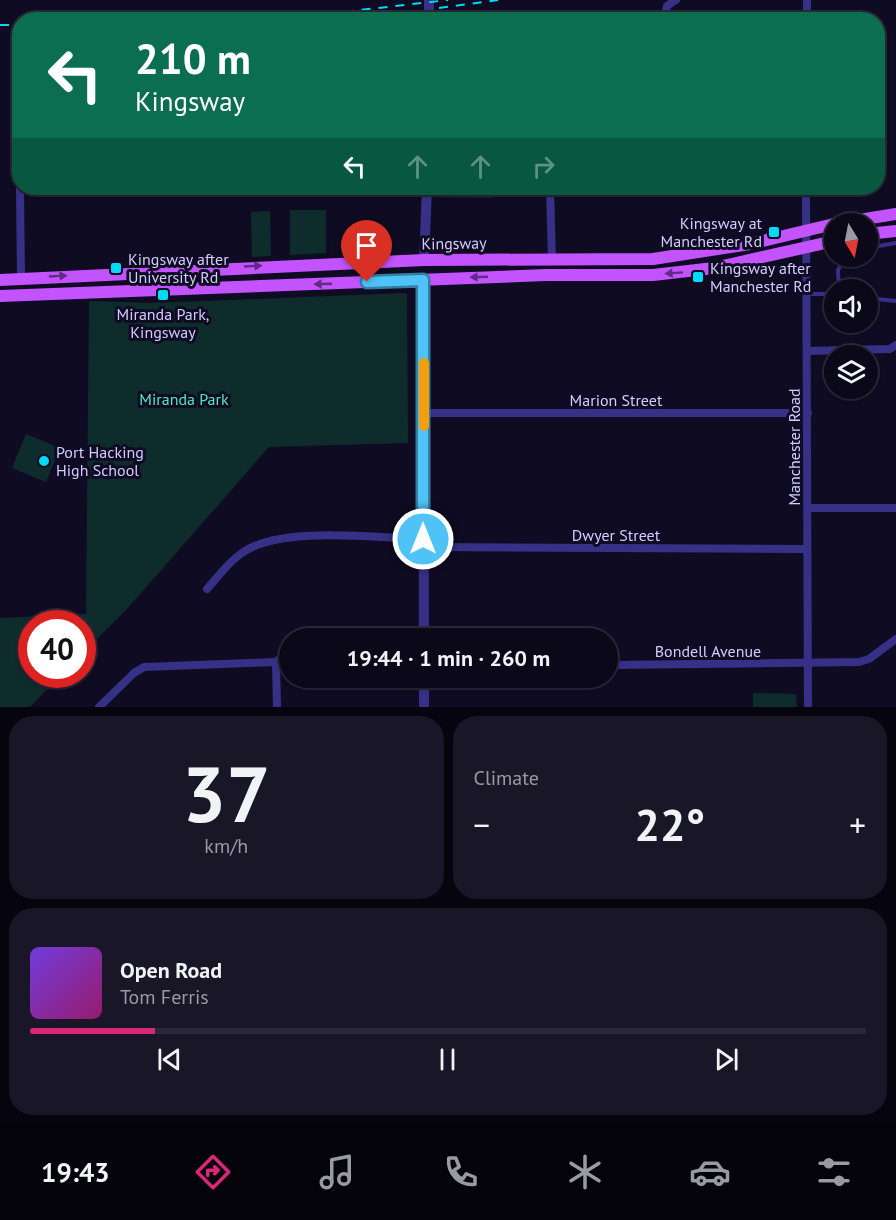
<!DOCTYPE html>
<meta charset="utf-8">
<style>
:root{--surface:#0b081a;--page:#191627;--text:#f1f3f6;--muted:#9a9aa2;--line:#2b2939;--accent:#db2777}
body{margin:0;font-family:"PT Sans",sans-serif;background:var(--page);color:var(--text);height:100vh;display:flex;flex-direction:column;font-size:22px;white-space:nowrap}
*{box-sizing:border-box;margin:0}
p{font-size:20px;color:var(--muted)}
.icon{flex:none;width:33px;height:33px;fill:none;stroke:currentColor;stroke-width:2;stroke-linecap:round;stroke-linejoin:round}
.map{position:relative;height:707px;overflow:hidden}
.drawer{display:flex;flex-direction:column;gap:9px;padding:9px;background:#06040e;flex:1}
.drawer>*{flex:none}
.guide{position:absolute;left:12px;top:12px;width:873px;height:183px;border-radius:24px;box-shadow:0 2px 4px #0004,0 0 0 2px var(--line);background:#0b6e4f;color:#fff;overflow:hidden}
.needle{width:39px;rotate:170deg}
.tools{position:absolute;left:824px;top:213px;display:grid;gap:12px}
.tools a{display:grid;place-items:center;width:54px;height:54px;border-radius:50%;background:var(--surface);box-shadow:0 2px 4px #0004,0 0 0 2px var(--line);font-size:30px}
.speed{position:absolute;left:18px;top:610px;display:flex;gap:12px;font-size:30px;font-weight:700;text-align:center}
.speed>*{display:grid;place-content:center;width:78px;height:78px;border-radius:50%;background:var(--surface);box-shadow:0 2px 4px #0004,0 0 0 2px var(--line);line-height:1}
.speed .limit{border:9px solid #d22;background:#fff;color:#111}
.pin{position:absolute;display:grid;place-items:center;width:51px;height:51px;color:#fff;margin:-62px -26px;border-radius:50% 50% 50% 0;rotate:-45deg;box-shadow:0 0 6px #0007}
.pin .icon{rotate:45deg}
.me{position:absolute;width:66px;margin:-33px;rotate:0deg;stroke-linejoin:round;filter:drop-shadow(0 0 4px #0008)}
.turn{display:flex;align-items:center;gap:21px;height:126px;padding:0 24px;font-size:27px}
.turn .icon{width:78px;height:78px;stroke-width:2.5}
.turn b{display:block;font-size:42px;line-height:51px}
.lanes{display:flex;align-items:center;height:57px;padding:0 24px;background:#0003;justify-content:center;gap:30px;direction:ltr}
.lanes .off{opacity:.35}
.big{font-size:45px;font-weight:600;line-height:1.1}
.drawer .widget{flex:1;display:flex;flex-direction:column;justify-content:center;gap:9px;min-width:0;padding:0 21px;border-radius:24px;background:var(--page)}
.drawer .dial{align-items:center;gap:0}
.dial b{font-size:78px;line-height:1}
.song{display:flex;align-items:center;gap:18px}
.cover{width:72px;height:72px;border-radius:9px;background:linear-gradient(135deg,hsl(260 70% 55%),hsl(320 70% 35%))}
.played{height:6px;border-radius:3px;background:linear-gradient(90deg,var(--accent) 15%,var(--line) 15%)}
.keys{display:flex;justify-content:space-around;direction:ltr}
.heat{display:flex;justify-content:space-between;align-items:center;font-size:33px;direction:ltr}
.drawer .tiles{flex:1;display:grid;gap:9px;grid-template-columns:1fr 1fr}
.widget:last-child{grid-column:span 2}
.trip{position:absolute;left:279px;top:628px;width:339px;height:60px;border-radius:30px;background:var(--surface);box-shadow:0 2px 4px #0004,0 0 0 2px var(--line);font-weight:600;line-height:60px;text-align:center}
.menu{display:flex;height:96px;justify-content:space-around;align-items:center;background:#04030a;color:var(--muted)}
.menu .icon{width:42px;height:42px}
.menu .current{color:var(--accent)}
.menu b{font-size:27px;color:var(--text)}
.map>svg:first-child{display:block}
</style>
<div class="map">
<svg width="896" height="707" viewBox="0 0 896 707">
<rect width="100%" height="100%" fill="#0f0b22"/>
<!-- green -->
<g fill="#0e2c2c">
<polygon points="427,188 492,188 492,198 427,197"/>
<polygon points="290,210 326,210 326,253 290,255"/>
<polygon points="270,211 271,256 252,257 251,212"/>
<polygon points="407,293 408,443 269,447 127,609 83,653 82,624 32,624 32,675 61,675 30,707 0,707 0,618 86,614 89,301 150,303"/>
<polygon points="26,434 60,448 46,482 12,468"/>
<polygon points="753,693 796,694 797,707 753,707"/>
</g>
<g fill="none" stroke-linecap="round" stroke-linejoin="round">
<!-- service -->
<g stroke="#363186" stroke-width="4">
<polyline points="867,248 896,243"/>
<polyline points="839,290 838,270 846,256"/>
<polyline points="808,294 834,294"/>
<polyline points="867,298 896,301"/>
</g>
<!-- minor -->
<g stroke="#363186" stroke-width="8">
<polyline points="807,0 807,20"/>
<polyline points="546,18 546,20"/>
<polyline points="664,20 667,6 676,0"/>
<polyline points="16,118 20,182"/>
<polyline points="20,188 21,278"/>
<polyline points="550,188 552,260"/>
<polyline points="806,188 808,707"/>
<polyline points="807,351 890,349 896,345"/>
<polyline points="424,413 808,413"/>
<polyline points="808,508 896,508"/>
<polyline points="424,547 807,549"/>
<path d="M207,589c11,-12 21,-27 35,-36 38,-28 134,-15 181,-14"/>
<polyline points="608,665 859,662 869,659 896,639"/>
<polyline points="99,707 134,673 144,667 276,662"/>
<polyline points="277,707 276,662 284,655"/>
</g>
<!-- tertiary -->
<g stroke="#363186" stroke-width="10">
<polyline points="429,0 429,20"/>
<polyline points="424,260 427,188"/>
<polyline points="423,280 424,639"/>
<polyline points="424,678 424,707"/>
</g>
<!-- primary -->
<g stroke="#c253ff" stroke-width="12">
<polyline points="834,224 896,214"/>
<polyline points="867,234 896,231"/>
<polyline points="0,280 424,260 653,259 750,244 834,224"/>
<polyline points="0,296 546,275 653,275 714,268 834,241"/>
</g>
<!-- rail -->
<g stroke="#00daf7" stroke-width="2" stroke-dasharray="9 8" stroke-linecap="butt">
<polyline points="439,8 498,0"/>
<polyline points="209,20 334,13 448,0"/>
<polyline points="0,25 20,25"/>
</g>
</g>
<!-- one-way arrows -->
<defs><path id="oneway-solid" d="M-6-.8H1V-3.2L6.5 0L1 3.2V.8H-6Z" transform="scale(1.5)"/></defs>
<g fill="#602b85">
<use href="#oneway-solid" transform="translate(253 266) rotate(-3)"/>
<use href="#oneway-solid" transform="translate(674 273) rotate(176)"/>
<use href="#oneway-solid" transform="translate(58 276) rotate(-3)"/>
<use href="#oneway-solid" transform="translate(479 277) rotate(178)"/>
<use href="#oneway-solid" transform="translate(323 284) rotate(178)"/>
</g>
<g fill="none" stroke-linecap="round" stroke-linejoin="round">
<!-- route casing -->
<g stroke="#337fa1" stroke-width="15">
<polyline id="route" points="367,282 423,280 423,539"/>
</g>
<!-- route -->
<use href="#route" stroke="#4fc3f7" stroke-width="10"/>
<!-- slow -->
<polyline stroke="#f59e0b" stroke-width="10" points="424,363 424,426"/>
</g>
<!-- markers -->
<g fill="#00daf7" stroke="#0f0b22" stroke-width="2">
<rect x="768" y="226" width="12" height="12" rx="3"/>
<rect x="110" y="262" width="12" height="12" rx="3"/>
<rect x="692" y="271" width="12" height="12" rx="3"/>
<rect x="157" y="289" width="12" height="12" rx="3"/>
<circle cx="44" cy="461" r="6"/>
</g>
<g text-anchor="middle" stroke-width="6" stroke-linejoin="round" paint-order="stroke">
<!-- poi labels -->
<g font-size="16" fill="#d3ccff" stroke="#0f0b22" text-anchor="start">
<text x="762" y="229" text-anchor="end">Kingsway at<tspan x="762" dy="18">Manchester Rd</tspan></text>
<text x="128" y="265">Kingsway after<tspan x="128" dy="18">University Rd</tspan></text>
<text x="710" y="274">Kingsway after<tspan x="710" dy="18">Manchester Rd</tspan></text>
<text x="163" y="320" text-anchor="middle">Miranda Park,<tspan x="163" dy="18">Kingsway</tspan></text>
<text x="56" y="458">Port Hacking<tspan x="56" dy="18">High School</tspan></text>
</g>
<!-- street labels -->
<g font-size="16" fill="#d3ccff" stroke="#0f0b22">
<text transform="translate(454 243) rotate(-1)" y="6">Kingsway</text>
<text x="616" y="406">Marion Street</text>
<text transform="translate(794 447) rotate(-90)" y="6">Manchester Road</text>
<text x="616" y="541">Dwyer Street</text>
<text x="708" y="657">Bondell Avenue</text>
</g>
<!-- park labels -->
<g font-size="16" fill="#4deac6" stroke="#0f0b22">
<text x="184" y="405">Miranda Park</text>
</g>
</g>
</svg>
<div class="tools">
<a><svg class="needle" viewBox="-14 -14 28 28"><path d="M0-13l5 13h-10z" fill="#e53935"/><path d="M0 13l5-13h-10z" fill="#9a9aa2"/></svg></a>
<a><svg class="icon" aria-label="sound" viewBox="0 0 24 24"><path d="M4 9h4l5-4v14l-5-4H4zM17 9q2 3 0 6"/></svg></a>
<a><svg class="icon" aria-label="layers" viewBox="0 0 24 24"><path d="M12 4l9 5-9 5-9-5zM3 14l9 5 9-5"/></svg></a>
</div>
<div class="speed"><div class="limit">40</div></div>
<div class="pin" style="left:367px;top:282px;background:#d93025"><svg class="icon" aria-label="arrive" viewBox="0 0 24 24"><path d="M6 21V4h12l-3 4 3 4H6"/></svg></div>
<svg class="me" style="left:423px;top:539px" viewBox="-20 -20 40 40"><circle r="17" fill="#4fc3f7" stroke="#fff" stroke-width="3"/><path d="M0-11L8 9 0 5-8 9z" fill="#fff"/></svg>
<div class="trip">19:44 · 1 min · 260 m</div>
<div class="guide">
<div class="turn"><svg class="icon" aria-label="left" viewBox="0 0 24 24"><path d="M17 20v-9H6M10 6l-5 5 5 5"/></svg><div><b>210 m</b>Kingsway</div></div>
<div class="lanes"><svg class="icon" aria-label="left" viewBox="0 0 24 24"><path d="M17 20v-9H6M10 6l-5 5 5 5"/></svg><svg class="icon off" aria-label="ahead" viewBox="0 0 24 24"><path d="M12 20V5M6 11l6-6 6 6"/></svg><svg class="icon off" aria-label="ahead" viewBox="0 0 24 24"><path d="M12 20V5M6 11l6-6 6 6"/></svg><svg class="icon off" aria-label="right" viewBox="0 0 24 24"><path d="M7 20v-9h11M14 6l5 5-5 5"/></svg></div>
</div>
</div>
<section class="drawer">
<div class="tiles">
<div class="widget dial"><b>37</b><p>km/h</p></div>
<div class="widget"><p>Climate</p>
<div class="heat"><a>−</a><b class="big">22°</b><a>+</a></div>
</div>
<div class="widget">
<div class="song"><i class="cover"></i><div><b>Open Road</b><p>Tom Ferris</p></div></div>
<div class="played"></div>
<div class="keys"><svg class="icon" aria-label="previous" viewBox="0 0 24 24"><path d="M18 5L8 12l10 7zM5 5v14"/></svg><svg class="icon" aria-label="pause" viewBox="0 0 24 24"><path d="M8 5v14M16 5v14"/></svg><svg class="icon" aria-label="next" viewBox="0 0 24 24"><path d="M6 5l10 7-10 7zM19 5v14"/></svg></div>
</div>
</div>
</section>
<nav class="menu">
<b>19:43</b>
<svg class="icon current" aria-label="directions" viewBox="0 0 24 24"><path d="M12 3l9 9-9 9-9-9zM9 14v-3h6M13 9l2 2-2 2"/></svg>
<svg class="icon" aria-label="music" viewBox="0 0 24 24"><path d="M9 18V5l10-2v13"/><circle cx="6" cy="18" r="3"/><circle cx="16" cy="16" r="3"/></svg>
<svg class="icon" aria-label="phone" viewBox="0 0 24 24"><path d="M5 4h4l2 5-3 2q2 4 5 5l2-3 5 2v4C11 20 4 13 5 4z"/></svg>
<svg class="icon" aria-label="climate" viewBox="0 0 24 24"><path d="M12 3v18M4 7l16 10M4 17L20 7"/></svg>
<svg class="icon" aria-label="car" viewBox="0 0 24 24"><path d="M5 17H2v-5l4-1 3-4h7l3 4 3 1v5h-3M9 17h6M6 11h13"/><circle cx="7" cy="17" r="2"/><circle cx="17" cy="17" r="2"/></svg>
<svg class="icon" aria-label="filters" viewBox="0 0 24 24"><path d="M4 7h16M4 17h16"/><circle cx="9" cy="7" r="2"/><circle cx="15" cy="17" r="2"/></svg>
</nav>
